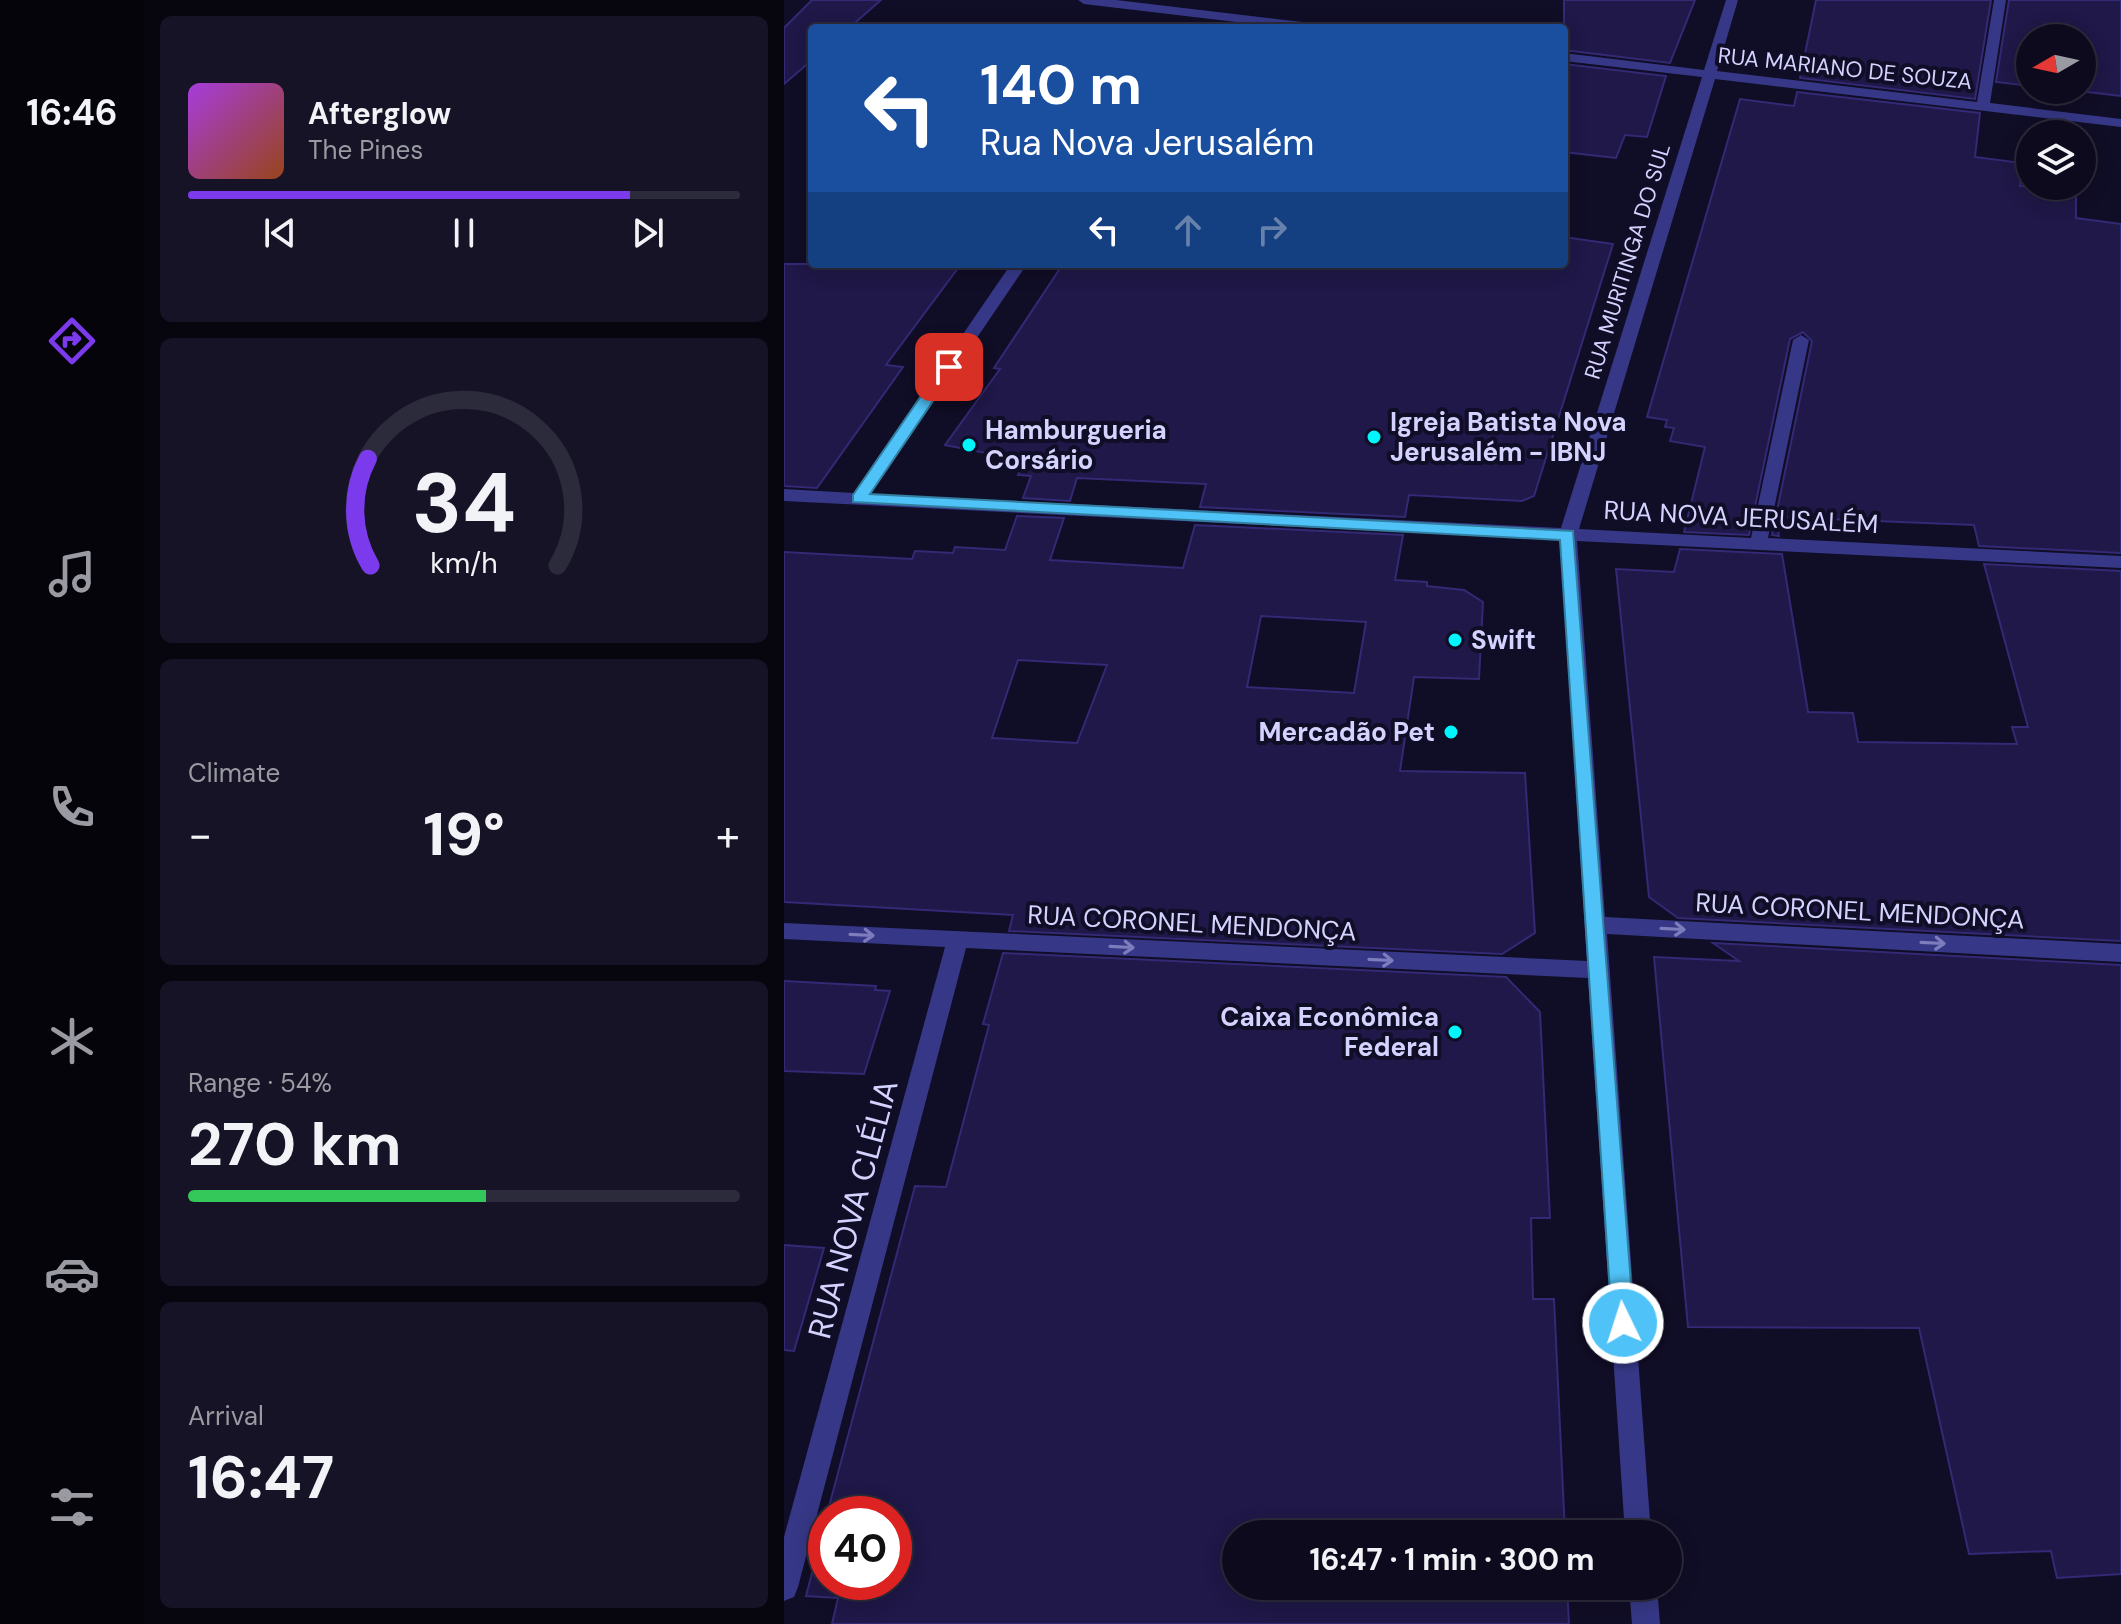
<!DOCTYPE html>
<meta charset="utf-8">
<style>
:root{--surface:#0c0a1c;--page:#151325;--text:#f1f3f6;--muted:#9a9aa3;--line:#2c2b3b;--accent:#7c3aed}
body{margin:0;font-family:"DM Sans",sans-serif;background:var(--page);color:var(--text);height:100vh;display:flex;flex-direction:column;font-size:30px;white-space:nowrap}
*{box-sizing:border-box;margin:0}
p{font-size:26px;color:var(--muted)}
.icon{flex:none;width:44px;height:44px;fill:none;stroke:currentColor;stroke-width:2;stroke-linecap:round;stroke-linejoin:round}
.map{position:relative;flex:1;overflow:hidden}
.panel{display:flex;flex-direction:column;gap:16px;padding:16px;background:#07060f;width:640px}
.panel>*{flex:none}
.hud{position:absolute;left:24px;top:24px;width:760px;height:244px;border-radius:8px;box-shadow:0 4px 20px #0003,0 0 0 2px var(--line);background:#1a4fa0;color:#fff;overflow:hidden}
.needle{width:52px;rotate:261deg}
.fabs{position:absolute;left:1232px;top:24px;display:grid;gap:16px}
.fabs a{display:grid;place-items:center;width:80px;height:80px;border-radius:50%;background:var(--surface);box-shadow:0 4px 20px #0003,0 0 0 2px var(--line);font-size:40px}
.speed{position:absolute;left:24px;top:1496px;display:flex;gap:16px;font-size:40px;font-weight:700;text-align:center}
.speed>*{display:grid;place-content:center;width:104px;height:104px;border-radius:50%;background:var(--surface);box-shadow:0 4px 20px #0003,0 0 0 2px var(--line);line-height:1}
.speed .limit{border:12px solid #d22;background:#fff;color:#111}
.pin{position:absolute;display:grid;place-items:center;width:68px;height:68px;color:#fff;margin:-34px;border-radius:16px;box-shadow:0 4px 12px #0006}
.me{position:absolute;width:88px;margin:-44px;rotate:356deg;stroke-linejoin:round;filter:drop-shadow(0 0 6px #0008)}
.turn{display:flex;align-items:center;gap:28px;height:168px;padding:0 40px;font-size:36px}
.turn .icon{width:104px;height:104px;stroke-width:2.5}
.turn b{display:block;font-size:56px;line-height:68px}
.lanes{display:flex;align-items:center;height:76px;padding:0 40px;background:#0003;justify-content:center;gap:40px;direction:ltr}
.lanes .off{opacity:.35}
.big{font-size:60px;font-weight:700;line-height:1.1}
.panel .tile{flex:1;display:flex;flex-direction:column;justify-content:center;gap:12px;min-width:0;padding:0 28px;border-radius:12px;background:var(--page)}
.panel .dial{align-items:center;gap:0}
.dial svg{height:208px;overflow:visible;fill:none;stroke:var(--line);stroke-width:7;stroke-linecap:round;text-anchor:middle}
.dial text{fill:var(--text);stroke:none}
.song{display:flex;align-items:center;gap:24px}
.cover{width:96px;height:96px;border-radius:12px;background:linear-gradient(135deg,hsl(280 70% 55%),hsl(20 70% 35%))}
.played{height:8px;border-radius:4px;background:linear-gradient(90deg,var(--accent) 80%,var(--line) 80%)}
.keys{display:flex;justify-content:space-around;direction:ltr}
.heat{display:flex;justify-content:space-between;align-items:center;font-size:44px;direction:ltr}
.charge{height:12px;border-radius:6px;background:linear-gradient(90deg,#34c759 54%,var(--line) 0)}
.trip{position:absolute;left:438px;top:1520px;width:460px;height:80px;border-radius:40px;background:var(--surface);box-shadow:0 4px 20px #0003,0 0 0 2px var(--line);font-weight:700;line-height:80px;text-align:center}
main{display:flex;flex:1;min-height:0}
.tabs{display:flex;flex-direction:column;width:144px;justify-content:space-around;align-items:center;background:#05040b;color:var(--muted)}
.tabs .icon{width:56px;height:56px}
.tabs .on{color:var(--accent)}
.tabs b{font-size:36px;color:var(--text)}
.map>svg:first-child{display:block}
</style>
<main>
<nav class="tabs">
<b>16:46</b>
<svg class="icon on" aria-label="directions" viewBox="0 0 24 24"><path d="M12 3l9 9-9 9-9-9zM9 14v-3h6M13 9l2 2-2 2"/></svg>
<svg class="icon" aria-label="music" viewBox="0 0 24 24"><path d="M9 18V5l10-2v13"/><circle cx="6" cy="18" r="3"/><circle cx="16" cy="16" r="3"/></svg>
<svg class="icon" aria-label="phone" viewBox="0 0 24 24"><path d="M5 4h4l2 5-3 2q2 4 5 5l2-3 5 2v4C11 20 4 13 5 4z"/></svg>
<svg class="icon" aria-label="climate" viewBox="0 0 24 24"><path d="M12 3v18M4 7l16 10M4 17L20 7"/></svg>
<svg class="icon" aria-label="car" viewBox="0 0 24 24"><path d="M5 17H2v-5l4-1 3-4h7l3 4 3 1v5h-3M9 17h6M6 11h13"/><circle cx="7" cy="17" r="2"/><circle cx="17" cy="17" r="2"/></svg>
<svg class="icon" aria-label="filters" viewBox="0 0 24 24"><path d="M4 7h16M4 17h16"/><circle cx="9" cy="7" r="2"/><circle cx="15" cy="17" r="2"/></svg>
</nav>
<section class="panel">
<div class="tile">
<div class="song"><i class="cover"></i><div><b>Afterglow</b><p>The Pines</p></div></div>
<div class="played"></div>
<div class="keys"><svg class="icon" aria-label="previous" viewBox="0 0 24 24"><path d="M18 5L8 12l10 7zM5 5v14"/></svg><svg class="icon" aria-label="pause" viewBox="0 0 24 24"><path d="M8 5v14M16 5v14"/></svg><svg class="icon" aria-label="next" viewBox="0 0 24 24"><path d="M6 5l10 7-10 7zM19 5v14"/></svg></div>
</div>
<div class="tile dial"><svg viewBox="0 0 100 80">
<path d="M14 69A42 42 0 1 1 86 69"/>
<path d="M14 69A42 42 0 0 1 13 28" stroke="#7c3aed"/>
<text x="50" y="56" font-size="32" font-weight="700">34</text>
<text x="50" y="72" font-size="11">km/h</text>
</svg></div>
<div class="tile"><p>Climate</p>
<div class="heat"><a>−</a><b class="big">19°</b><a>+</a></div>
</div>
<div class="tile"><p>Range · 54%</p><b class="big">270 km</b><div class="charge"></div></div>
<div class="tile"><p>Arrival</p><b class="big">16:47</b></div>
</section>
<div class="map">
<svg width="1337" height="1624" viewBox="0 0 1337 1624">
<rect width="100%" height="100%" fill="#100d26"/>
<!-- building -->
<g fill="#1f1848" stroke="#332975" stroke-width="2" fill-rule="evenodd">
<polygon points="28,0 97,0 65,28 28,28 28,60 0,84 0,28"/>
<polygon points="780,0 911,0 886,63 780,50"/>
<polygon points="1032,0 1207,0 1191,99 1016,78"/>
<polygon points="1225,0 1337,0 1337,96 1286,90 1298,90 1298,38 1246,38 1246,86 1212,82"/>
<polygon points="780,64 882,76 863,137 841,135 832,158 780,152"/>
<polygon points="1013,92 1196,113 1191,157 1238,163 1236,186 1292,186 1292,218 1337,224 1337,553 1195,546 1190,525 992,517 995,536 988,535 1028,341 1019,332 1006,339 965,535 900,532 921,447 886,441 890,428 881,427 883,420 863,417 956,99 1010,106"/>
<polygon points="780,237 829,244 750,496 738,501 625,495 621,517 416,507 422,484 293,478 286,501 239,498 247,476 234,475 243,461 161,445 216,369 210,368 279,264 780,264"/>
<polygon points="0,264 177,264 102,365 119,367 33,488 0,486"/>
<path d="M233,516l47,2 -14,42 133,8 12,-43 208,10 -8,45 32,2v4l37,4 19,12 -4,77 -65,-2 -14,94 125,2 10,160 -33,21 -493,-23 4,-16 -229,-13v-350l128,7 3,-8 38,2 2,-6 50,3zM477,616l105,6 -12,71 -107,-6zM234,660l89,5 -30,78 -85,-5z"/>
<polygon points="896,549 998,554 1024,712 1069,713 1074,742 1233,744 1228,727 1244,727 1200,564 1337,571 1337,941 894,918 865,897 832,569 890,572"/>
<polygon points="929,943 1337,965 1337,1574 1273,1578 1267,1551 1185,1554 1135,1328 904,1327 870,957 955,961"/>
<polygon points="219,953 722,977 756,1012 766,1218 747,1218 749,1299 770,1299 781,1534 452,1534 452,1586 783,1586 785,1624 48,1624 54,1598 22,1596 42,1519 42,1582 110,1582 110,1514 43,1514 131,1186 162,1187 205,1025 199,1024"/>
<polygon points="0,981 92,986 91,990 106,991 80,1074 0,1071"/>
<polygon points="0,1245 40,1248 10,1351 0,1350"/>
</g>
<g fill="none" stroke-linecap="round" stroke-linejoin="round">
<!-- minor -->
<g fill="#363887" fill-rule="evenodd">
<polygon points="294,0 332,0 535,24 541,28 503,28 300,4"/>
<polygon points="942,0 954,0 933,71 1193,102 1210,0 1222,0 1206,103 1337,119 1337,127 931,79 795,529 967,538 1009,340 1017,335 1025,340 984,538 1337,556 1337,568 793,541 821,917 1337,944 1337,962 823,934 867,1534 841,1534 804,978 182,948 14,1587 10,1597 0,1601 0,1537 161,947 0,939 0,923 803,961 776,540 0,501 0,489 70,493 227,264 243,264 87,494 777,528 918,77 780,61 780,53 920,70"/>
<polygon points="845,1586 873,1586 876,1624 848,1624"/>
</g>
</g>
<!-- one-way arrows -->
<defs><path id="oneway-shaft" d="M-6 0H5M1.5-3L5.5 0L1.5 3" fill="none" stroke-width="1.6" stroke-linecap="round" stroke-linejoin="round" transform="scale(2)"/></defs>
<g stroke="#7d7dbd">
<use href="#oneway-shaft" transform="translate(889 929) rotate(3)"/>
<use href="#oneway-shaft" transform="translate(78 935) rotate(3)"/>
<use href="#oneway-shaft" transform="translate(1149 943) rotate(3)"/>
<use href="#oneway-shaft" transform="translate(338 947) rotate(3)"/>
<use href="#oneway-shaft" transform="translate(597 960) rotate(3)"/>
</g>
<!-- route -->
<polygon fill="#4fc3f7" stroke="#337fa1" stroke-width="2" points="165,363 172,367 86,494 789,531 850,1323 847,1330 839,1333 831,1330 828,1323 776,540 69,502 69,495 159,364"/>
<!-- markers -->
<g fill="#00f5fd" stroke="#100d26" stroke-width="3">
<circle cx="590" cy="437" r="8"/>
<circle cx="185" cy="445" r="8"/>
<circle cx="671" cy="640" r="8"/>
<circle cx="667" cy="732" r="8"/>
<circle cx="671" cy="1032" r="8"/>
</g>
<g text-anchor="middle" stroke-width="8" stroke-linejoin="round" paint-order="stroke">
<!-- far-street labels -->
<g font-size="22" fill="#d4d2ff" stroke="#100d26">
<text transform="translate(1061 68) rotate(6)" y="8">RUA MARIANO DE SOUZA</text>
<text transform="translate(843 261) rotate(-73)" y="8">RUA MURITINGA DO SUL</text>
</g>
<!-- poi labels -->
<g font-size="26" font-weight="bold" fill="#d4d2ff" stroke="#100d26" text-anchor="start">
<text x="606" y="431">Igreja Batista Nova<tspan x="606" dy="30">Jerusalém - IBNJ</tspan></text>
<text x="201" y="439">Hamburgueria<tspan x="201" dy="30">Corsário</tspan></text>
<text x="687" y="649">Swift</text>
<text x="651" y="741" text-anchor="end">Mercadão Pet</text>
<text x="655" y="1026" text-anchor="end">Caixa Econômica<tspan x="655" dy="30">Federal</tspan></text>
</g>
<!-- street labels -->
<g font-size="26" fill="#d4d2ff" stroke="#100d26">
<text transform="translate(957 517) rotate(3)" y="9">RUA NOVA JERUSALÉM</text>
<text transform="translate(1076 911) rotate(3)" y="9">RUA CORONEL MENDONÇA</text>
<text transform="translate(408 923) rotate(3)" y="9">RUA CORONEL MENDONÇA</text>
</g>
<!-- near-street labels -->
<g font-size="32" fill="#d4d2ff" stroke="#100d26">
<text transform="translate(69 1209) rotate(-75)" y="11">RUA NOVA CLÉLIA</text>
</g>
</g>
</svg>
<div class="fabs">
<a><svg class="needle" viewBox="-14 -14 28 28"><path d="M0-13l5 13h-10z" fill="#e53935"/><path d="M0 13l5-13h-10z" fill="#9a9aa3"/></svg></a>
<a><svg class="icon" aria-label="layers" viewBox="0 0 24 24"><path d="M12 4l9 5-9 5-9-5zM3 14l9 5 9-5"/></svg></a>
</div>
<div class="speed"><div class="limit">40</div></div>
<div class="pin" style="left:165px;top:367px;background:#d93025"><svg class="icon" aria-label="arrive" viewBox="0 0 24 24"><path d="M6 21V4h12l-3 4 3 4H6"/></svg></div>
<svg class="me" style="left:839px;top:1323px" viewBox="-20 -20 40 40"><circle r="17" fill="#4fc3f7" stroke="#fff" stroke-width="3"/><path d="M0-11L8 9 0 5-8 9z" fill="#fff"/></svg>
<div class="trip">16:47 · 1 min · 300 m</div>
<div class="hud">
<div class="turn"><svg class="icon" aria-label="left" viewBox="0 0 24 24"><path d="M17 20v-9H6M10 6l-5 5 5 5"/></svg><div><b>140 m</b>Rua Nova Jerusalém</div></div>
<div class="lanes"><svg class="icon" aria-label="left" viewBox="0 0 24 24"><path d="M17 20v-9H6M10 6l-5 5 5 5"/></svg><svg class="icon off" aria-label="ahead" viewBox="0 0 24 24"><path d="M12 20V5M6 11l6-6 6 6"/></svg><svg class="icon off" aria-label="right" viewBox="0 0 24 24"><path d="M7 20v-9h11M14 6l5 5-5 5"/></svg></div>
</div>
</div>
</main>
